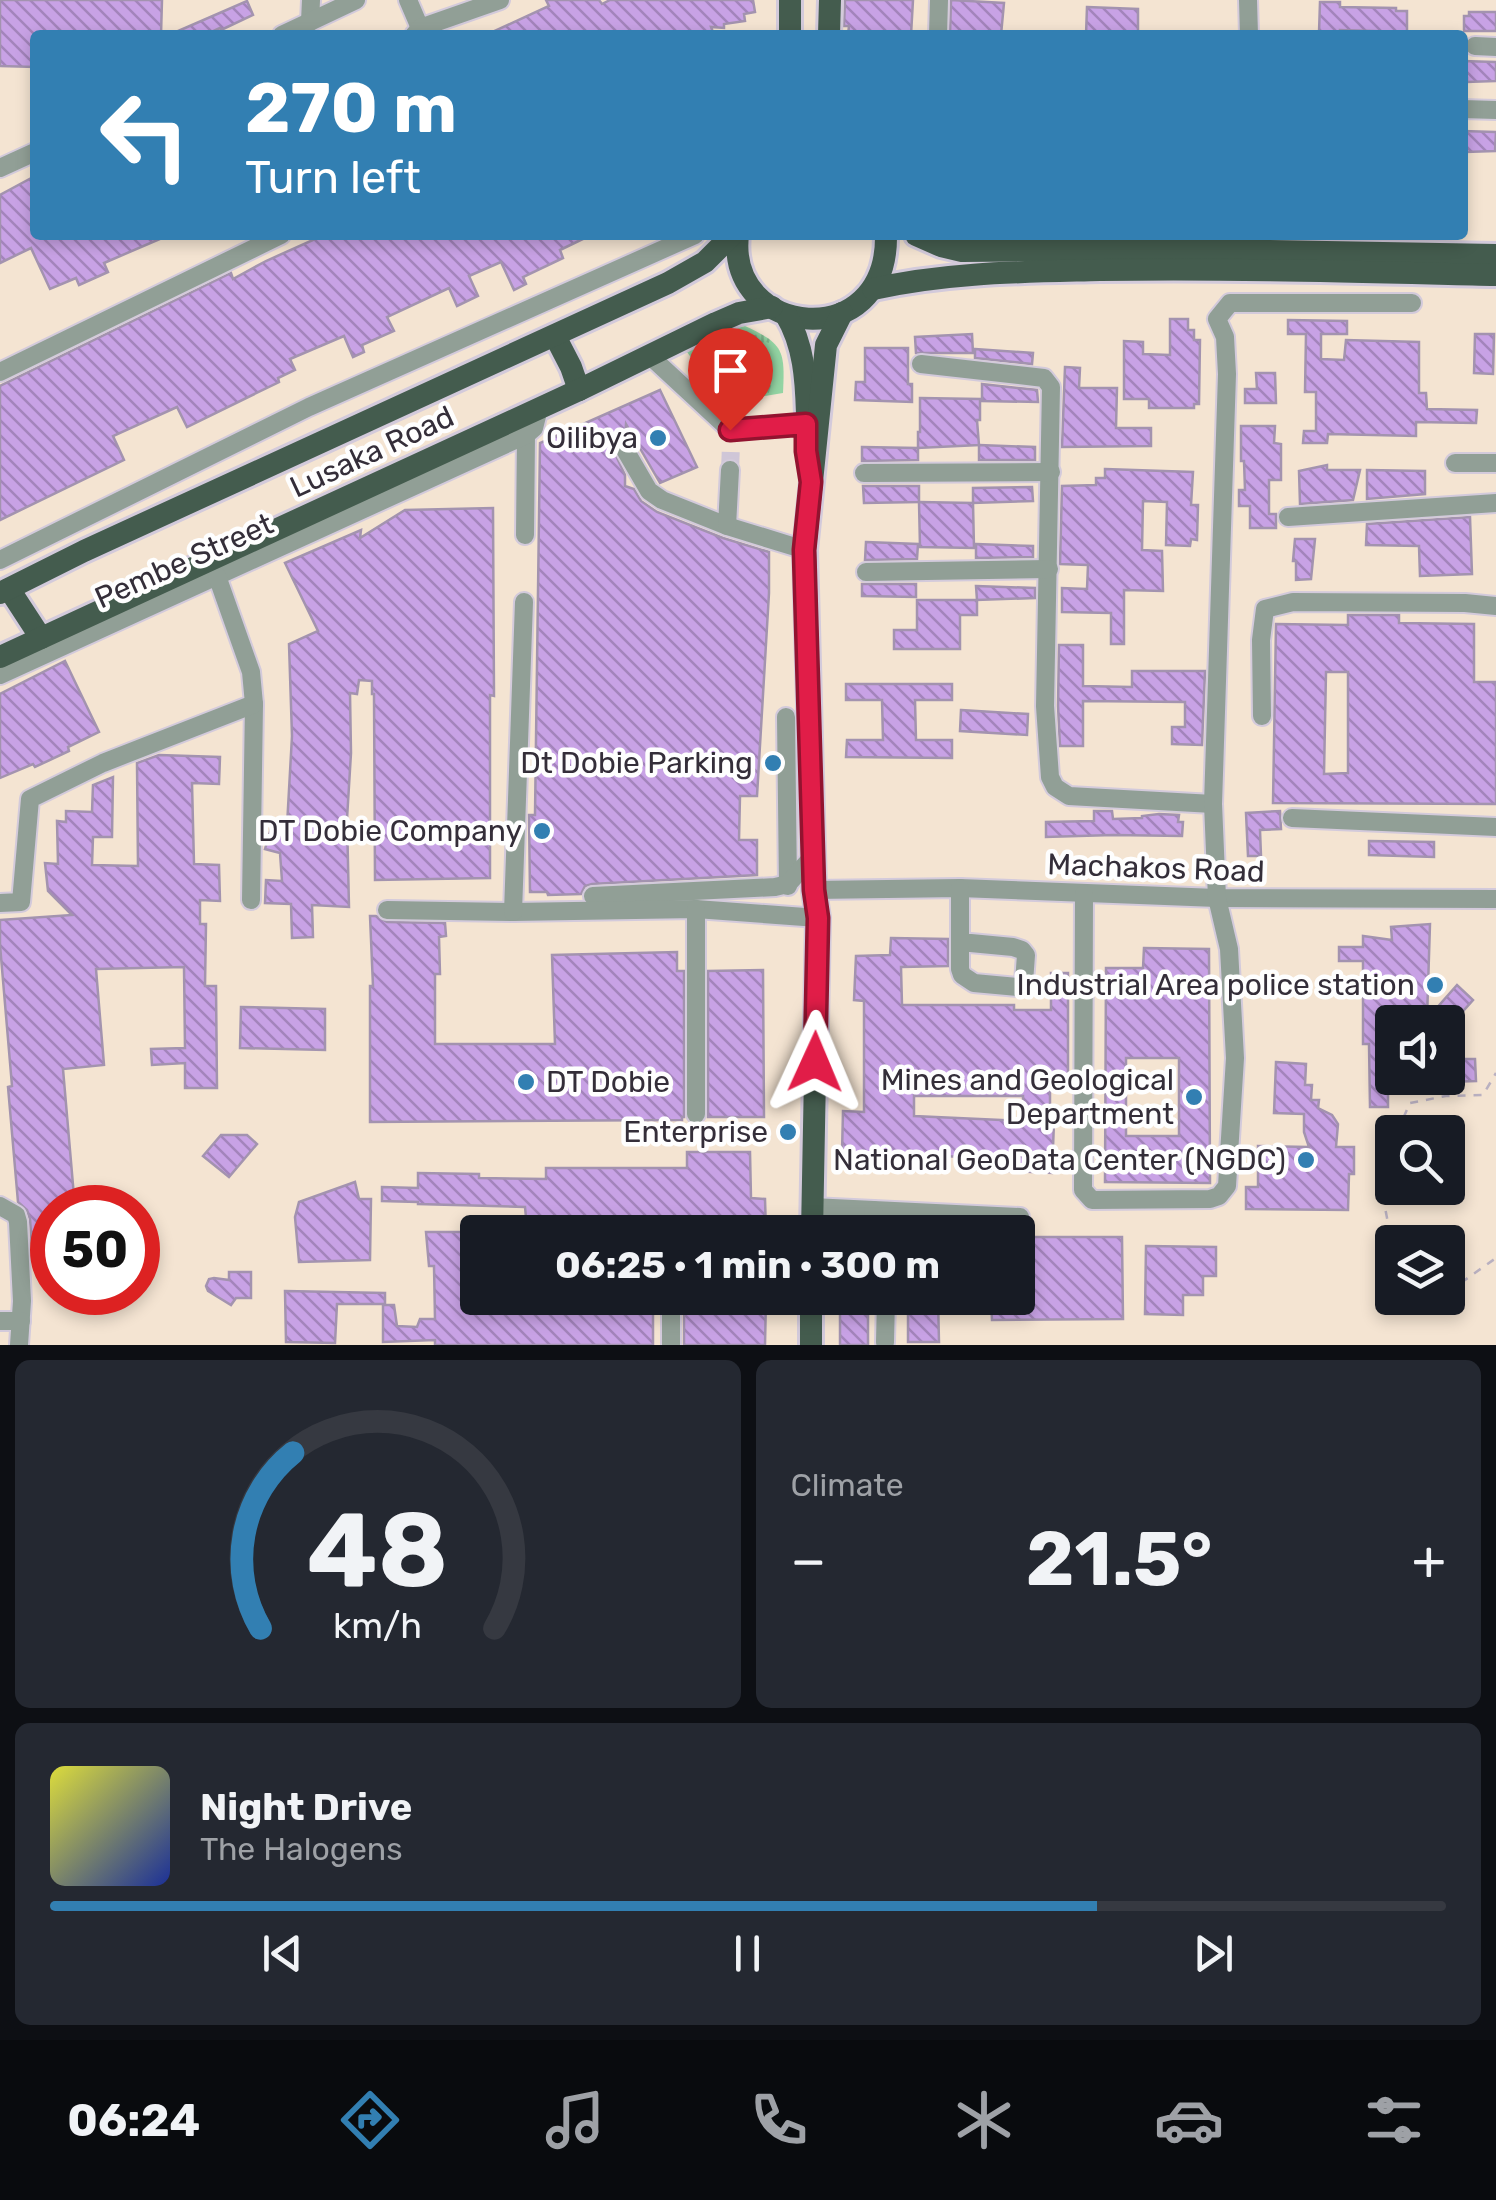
<!DOCTYPE html>
<meta charset="utf-8">
<style>
:root{--surface:#171b24;--page:#242831;--text:#f1f3f6;--muted:#9ea1a6;--line:#363941;--accent:#327fb2}
body{margin:0;font-family:Rubik,sans-serif;background:var(--page);color:var(--text);height:100vh;display:flex;flex-direction:column;font-size:38px;white-space:nowrap}
*{box-sizing:border-box;margin:0}
p{font-size:32px;color:var(--muted)}
.icon{flex:none;width:55px;height:55px;fill:none;stroke:currentColor;stroke-width:2;stroke-linecap:round;stroke-linejoin:round}
.map{position:relative;height:1345px;overflow:hidden}
.sheet{display:flex;flex-direction:column;gap:15px;padding:15px;background:#0d0f14;flex:1}
.sheet>*{flex:none}
.hud{position:absolute;left:30px;top:30px;width:1438px;height:210px;border-radius:10px;box-shadow:0 5px 15px #0003;background:#327fb2;color:#fff;overflow:hidden}
.controls{position:absolute;left:1375px;top:1005px;display:grid;gap:20px}
.controls a{display:grid;place-items:center;width:90px;height:90px;border-radius:10px;background:var(--surface);box-shadow:0 5px 15px #0003;font-size:50px}
.speed{position:absolute;left:30px;top:1185px;display:flex;gap:20px;font-size:50px;font-weight:700;text-align:center}
.speed>*{display:grid;place-content:center;width:130px;height:130px;border-radius:50%;background:var(--surface);box-shadow:0 5px 15px #0003;line-height:1}
.speed .limit{border:15px solid #d22;background:#fff;color:#111}
.pin{position:absolute;display:grid;place-items:center;width:85px;height:85px;color:#fff;margin:-102px -42px;border-radius:50% 50% 50% 0;rotate:-45deg;box-shadow:0 0 10px #0007}
.pin .icon{rotate:45deg}
.me{position:absolute;width:110px;margin:-55px;rotate:1deg;stroke-linejoin:round;filter:drop-shadow(0 0 8px #0008)}
.turn{display:flex;align-items:center;gap:35px;height:210px;padding:0 50px;font-size:45px}
.turn .icon{width:130px;height:130px;stroke-width:2.5}
.turn b{display:block;font-size:70px;line-height:85px}
.big{font-size:75px;font-weight:700;line-height:1.1}
.sheet .tile{flex:1;display:flex;flex-direction:column;justify-content:center;gap:15px;min-width:0;padding:0 35px;border-radius:15px;background:var(--page)}
.sheet .dial{align-items:center;gap:0}
.dial svg{height:260px;overflow:visible;fill:none;stroke:var(--line);stroke-width:7;stroke-linecap:round;text-anchor:middle}
.dial text{fill:var(--text);stroke:none}
.song{display:flex;align-items:center;gap:30px}
.cover{width:120px;height:120px;border-radius:15px;background:linear-gradient(135deg,hsl(60 70% 55%),hsl(230 70% 35%))}
.played{height:10px;border-radius:5px;background:linear-gradient(90deg,var(--accent) 75%,var(--line) 75%)}
.keys{display:flex;justify-content:space-around;direction:ltr}
.heat{display:flex;justify-content:space-between;align-items:center;font-size:55px;direction:ltr}
.sheet .tiles{flex:1;display:grid;gap:15px;grid-template-columns:1fr 1fr}
.tile:last-child{grid-column:span 2}
.trip{position:absolute;left:460px;top:1215px;width:575px;height:100px;border-radius:10px;background:var(--surface);box-shadow:0 5px 15px #0003;font-weight:700;line-height:100px;text-align:center}
.dock{display:flex;height:160px;justify-content:space-around;align-items:center;background:#090b0e;color:var(--muted)}
.dock .icon{width:70px;height:70px}
.dock .selected{color:var(--accent)}
.dock b{font-size:45px;color:var(--text)}
.map>svg:first-child{display:block}
</style>
<div class="map">
<svg width="1496" height="1345" viewBox="0 0 1496 1345">
<defs>
<pattern id="park-tufts" width="24" height="20" patternUnits="userSpaceOnUse" patternTransform="scale(2.5)"><rect width="24" height="20" fill="#93d4a3"/><path d="M3 7l-1-3M5 7V3M7 7l1-3M15 17l-1-3M17 17v-4M19 17l1-3" fill="none" stroke="#7fb68d"/></pattern>
<pattern id="building-back-hatch" width="6" height="6" patternUnits="userSpaceOnUse" patternTransform="scale(2.5)"><rect width="6" height="6" fill="#c8a2e5"/><path d="M-1 5l2 2M0 0l6 6M5-1l2 2" fill="none" stroke="#a384bb"/></pattern>
</defs>
<rect width="100%" height="100%" fill="#f6ecfe"/>
<!-- industrial -->
<path fill="#f4e4d2" fill-rule="evenodd" d="M0,0h1496v1345h-1496zM35,35h1427v200h-1427zM1392,1022h56v56h-56zM1392,1132h56v56h-56zM52,1208h86v84h-86zM478,1232h540v66h-540zM1392,1242h56v56h-56z"/>
<!-- park -->
<path fill="url(#park-tufts)" d="M745,326c39,18 40,25 38,67l-31,5 -57,-35 -8,-11 40,-22z"/>
<!-- building -->
<g fill="url(#building-back-hatch)" stroke="#a393af" stroke-width="2.5" fill-rule="evenodd">
<polygon points="0,0 162,0 161,35 35,35 35,67 0,66"/>
<polygon points="546,0 599,0 602,4 610,0 753,0 755,12 744,14 745,21 724,24 724,28 711,27 714,35 486,35 549,6"/>
<polygon points="845,0 913,0 911,35 848,35 849,26 844,26"/>
<polygon points="951,0 1004,3 1001,35 950,35"/>
<polygon points="247,1 253,15 221,30 220,28 205,35 169,35"/>
<polygon points="1320,2 1340,2 1340,7 1396,8 1396,11 1407,11 1407,32 1340,30 1340,33 1319,33"/>
<polygon points="1087,7 1138,9 1138,35 1086,35"/>
<polygon points="1469,12 1496,12 1496,31 1464,31 1464,16 1469,16"/>
<polygon points="1462,61 1496,62 1496,81 1467,82 1467,78 1462,78"/>
<polygon points="1462,131 1496,132 1495,151 1466,152 1466,148 1462,148"/>
<polygon points="35,176 35,235 169,235 104,263 108,272 79,285 76,278 50,289 31,248 0,263 0,195"/>
<polygon points="324,235 591,235 560,250 563,258 523,277 526,284 514,290 501,262 469,276 478,296 457,306 449,288 387,317 394,331 362,345 364,352 353,357 344,336 290,359 295,370 278,378 279,382 187,427 177,407 113,436 124,460 0,520 0,386 231,273 233,279 266,261"/>
<polygon points="1170,319 1188,319 1188,330 1194,330 1194,340 1200,340 1199,404 1194,404 1194,408 1149,408 1149,399 1124,399 1124,341 1143,342 1143,354 1170,355"/>
<polygon points="1288,320 1347,321 1347,334 1321,334 1321,359 1344,360 1346,340 1419,342 1419,393 1426,393 1427,409 1477,410 1476,423 1416,422 1416,436 1328,434 1327,443 1303,443 1304,431 1316,431 1316,392 1305,392 1306,334 1288,334"/>
<polygon points="972,334 973,353 916,353 915,337"/>
<polygon points="1475,334 1494,334 1493,374 1474,373"/>
<polygon points="865,348 908,348 908,384 912,384 912,402 855,400 856,382 865,382"/>
<polygon points="975,349 1033,353 1032,364 975,358"/>
<polygon points="1065,367 1080,368 1079,388 1117,388 1116,428 1151,428 1151,446 1062,447"/>
<polygon points="1256,373 1275,373 1276,403 1245,403 1245,389 1257,389"/>
<polygon points="982,384 1037,390 1038,402 982,401"/>
<polygon points="660,390 697,467 660,483 626,424 625,436 617,438 612,447 625,475 625,486 634,489 641,501 657,512 723,538 769,552 769,593 757,796 740,796 739,840 757,840 757,875 592,884 585,886 581,894 548,895 547,892 530,892 529,815 535,815 540,443"/>
<polygon points="920,398 980,399 980,420 977,420 979,445 918,448 918,432 920,432"/>
<polygon points="1241,426 1275,426 1274,443 1281,444 1281,480 1269,480 1269,514 1276,514 1276,528 1250,528 1250,506 1239,506 1239,490 1245,490 1244,461 1241,461"/>
<polygon points="979,445 1035,447 1035,460 979,460"/>
<polygon points="862,447 918,448 918,460 862,461"/>
<polygon points="1327,465 1327,470 1360,470 1353,500 1300,504 1299,471"/>
<polygon points="1105,469 1193,472 1191,505 1198,505 1197,540 1191,539 1190,546 1166,545 1167,502 1143,501 1142,550 1162,551 1163,591 1124,590 1124,644 1111,644 1111,613 1062,612 1062,588 1087,589 1088,565 1060,564 1062,486 1096,485 1096,478 1105,478"/>
<polygon points="1367,470 1425,471 1425,494 1367,499"/>
<polygon points="863,486 919,486 919,502 864,503"/>
<polygon points="1032,487 1033,501 973,503 973,488"/>
<polygon points="919,502 973,503 974,548 920,547"/>
<polygon points="493,508 494,696 490,695 490,878 375,880 374,694 372,694 372,681 359,680 357,694 350,693 351,753 347,819 349,907 312,905 313,937 292,938 291,904 265,903 266,880 282,881 280,853 265,849 272,825 287,826 292,736 289,644 318,631 285,563 361,530 360,538 405,510"/>
<polygon points="1470,517 1472,574 1420,576 1419,546 1366,545 1367,524"/>
<polygon points="1295,539 1315,539 1311,579 1296,580 1296,561 1293,561"/>
<polygon points="866,542 918,544 917,559 865,560"/>
<polygon points="976,544 1033,546 1033,557 976,558"/>
<polygon points="862,584 916,584 916,597 862,596"/>
<polygon points="976,586 1035,588 1035,598 977,600"/>
<polygon points="917,600 977,600 977,615 960,615 960,649 894,649 894,630 917,630"/>
<path d="M1348,615h51v8l75,1v58h22v122l-223,-1 3,-179 72,1zM1326,672h22v101l-24,1z"/>
<polygon points="1059,645 1083,645 1083,686 1132,687 1132,671 1205,671 1202,745 1172,744 1172,727 1185,727 1185,702 1083,701 1083,746 1060,746 1058,706"/>
<polygon points="65,661 99,732 68,747 69,751 35,767 33,764 0,778 0,694"/>
<polygon points="846,684 952,684 952,700 915,700 916,740 952,740 952,758 846,757 847,740 883,740 882,700 846,700"/>
<polygon points="961,710 1028,714 1027,735 960,731"/>
<polygon points="159,755 220,757 219,784 192,783 194,864 219,865 220,901 200,900 200,924 206,924 205,986 216,986 217,1088 185,1088 185,1063 152,1065 151,1049 185,1048 184,967 96,969 104,1065 63,1069 75,1208 52,1208 52,1261 33,1262 30,1219 27,1210 18,1202 8,1087 12,1086 0,945 0,920 72,915 48,891 45,863 58,864 57,821 66,822 66,811 92,812 93,785 113,777 112,837 93,837 92,865 138,866 137,763"/>
<polygon points="1094,811 1112,811 1113,819 1142,818 1142,816 1159,814 1179,815 1178,822 1183,822 1182,836 1113,835 1046,837 1046,822 1094,821"/>
<polygon points="1280,811 1281,829 1260,830 1261,856 1248,856 1246,813"/>
<polygon points="1369,841 1434,842 1434,857 1369,855"/>
<polygon points="370,916 376,916 387,922 445,923 446,936 439,937 440,974 435,974 435,1044 555,1044 552,955 677,952 677,971 684,971 684,1117 682,1117 682,1120 370,1122 370,986 373,986"/>
<polygon points="1430,924 1427,1019 1457,985 1473,1000 1448,1028 1448,1022 1392,1022 1393,1093 1388,1093 1388,1107 1370,1107 1369,1044 1363,1044 1363,961 1339,961 1339,947 1363,947 1363,936 1392,940 1391,927"/>
<path d="M891,938l57,1v27l-47,1 1,38h112v5h37v-37h17v114h-18v35h4l-2,51 -84,-4 1,-12 -127,-4 1,-42 21,1v-111l-10,-1 2,-44 34,-1zM914,1096h109v25l-109,-5z"/>
<path d="M1144,948l65,1 1,234 -105,-1 1,-214h37zM1126,1058h53v78h-53z"/>
<polygon points="763,970 764,1117 708,1117 708,971"/>
<polygon points="241,1007 325,1009 325,1050 240,1048"/>
<polygon points="1448,1059 1475,1059 1476,1081 1448,1082"/>
<polygon points="1276,1062 1306,1064 1305,1085 1312,1085 1311,1100 1319,1100 1318,1108 1332,1115 1338,1124 1336,1147 1354,1147 1354,1174 1349,1174 1348,1210 1246,1209 1246,1187 1258,1187 1258,1146 1309,1147 1304,1132 1304,1114 1274,1113"/>
<polygon points="221,1135 247,1135 257,1144 229,1177 203,1156"/>
<polygon points="687,1152 750,1152 751,1198 765,1199 766,1232 546,1232 546,1229 527,1228 525,1207 418,1204 418,1202 382,1201 382,1187 418,1188 418,1173 479,1174 479,1178 546,1179 546,1168 687,1168"/>
<polygon points="355,1182 359,1199 371,1199 370,1260 299,1262 295,1217 299,1202"/>
<polygon points="426,1232 478,1232 478,1298 653,1298 653,1345 435,1345 435,1340 383,1342 383,1305 394,1305 397,1326 417,1327 420,1319 435,1319 434,1266 429,1266"/>
<polygon points="1018,1237 1122,1237 1123,1319 992,1320 991,1298 1018,1298"/>
<polygon points="1146,1246 1216,1247 1216,1276 1203,1276 1203,1295 1183,1295 1183,1315 1145,1314"/>
<polygon points="229,1272 251,1272 251,1298 236,1298 231,1305 208,1291 206,1286 209,1279 214,1278 229,1280"/>
<polygon points="285,1291 385,1293 385,1304 337,1304 335,1343 286,1342"/>
<polygon points="684,1298 766,1298 765,1345 684,1345"/>
<rect x="840" y="1298" width="28" height="47"/>
<polygon points="908,1298 938,1298 939,1342 908,1342"/>
</g>
<g fill="none" stroke-linecap="round" stroke-linejoin="round">
<!-- minor-tunnel -->
<polyline stroke="#cfc6d7" stroke-width="18" stroke-dasharray="18 9" stroke-linecap="butt" points="730,470 731,445"/>
<!-- minor casing -->
<g stroke="#d3cadb" stroke-width="22">
<g id="minor">
<polyline points="408,0 420,28"/>
<polyline points="1248,0 1249,35"/>
<polyline points="310,22 311,0"/>
<polyline points="282,35 356,0"/>
<polyline points="414,35 420,28 500,0"/>
<polyline points="938,35 939,0"/>
<polyline points="1475,46 1496,47"/>
<polyline points="1462,109 1496,110"/>
<polyline points="0,168 35,152"/>
<polyline points="649,355 730,430 818,423"/>
<polyline points="921,364 1044,378 1051,387 1045,706 1050,777 1055,787 1069,796 1213,804"/>
<polyline points="0,372 281,235"/>
<polyline points="624,448 649,491 662,500 727,526 805,550"/>
<polyline points="1455,463 1496,463"/>
<polyline points="864,473 1051,472"/>
<polyline points="1288,517 1496,503"/>
<polyline points="727,526 730,470"/>
<polyline points="525,535 526,435"/>
<polyline points="0,560 309,407 695,235"/>
<polyline points="866,572 1049,569"/>
<polyline points="0,675 526,435 534,428 539,408"/>
<polyline points="1262,716 1261,640 1265,609 1293,602 1465,603 1496,606"/>
<polyline points="786,717 788,886"/>
<polyline points="1292,818 1496,827"/>
<polyline points="814,890 960,888 1217,898 1496,899"/>
<polyline points="1084,894 1083,1190 1092,1200 1210,1199 1219,1196 1227,1186 1235,1058 1229,949 1217,898 1213,804 1227,374 1225,337 1217,319 1230,303 1412,303"/>
<polyline points="593,896 775,887 788,884 814,855"/>
<polyline points="251,900 254,704"/>
<polyline points="0,903 21,902 30,799 103,763 254,704 251,672 217,576"/>
<polyline points="387,910 513,912 696,909 818,918"/>
<polyline points="513,912 524,602"/>
<polyline points="960,942 1013,947 1022,950 1026,955 1024,982 1018,987 974,983 962,975 960,969 960,888"/>
<polyline points="696,1114 696,909"/>
<polyline points="0,1206 16,1215 18,1222 22,1301 19,1345"/>
<polyline points="812,1207 1020,1217"/>
<polyline points="873,1210 877,1232"/>
<polyline points="0,1321 21,1321"/>
<polyline points="885,1342 886,1298"/>
<polyline points="671,1345 671,1298"/>
</g>
</g>
<!-- major casing -->
<g stroke="#d3cadb" stroke-width="28">
<g id="major">
<polyline points="790,35 790,0"/>
<polyline points="829,35 830,0"/>
<path d="M738,235c-12,103 150,120 148,0"/>
<polyline points="916,235 941,246 962,251 1158,249 1496,255"/>
<path d="M873,289c75,-17 150,-17 227,-19 132,-2 264,2 396,5"/>
<path d="M786,315c18,30 20,65 21,99"/>
<polyline points="555,336 571,367 579,390"/>
<polyline points="9,589 41,638"/>
<polyline points="0,593 84,551 668,283 705,262 732,235"/>
<polyline points="0,657 579,390 716,323 739,313 772,307"/>
<polyline points="812,1232 818,918 814,890 805,550 826,345 842,313"/>
<polyline points="811,1345 811,1298"/>
</g>
</g>
<!-- path -->
<g stroke="#b9b0c0" stroke-width="2.5" stroke-dasharray="8 8" stroke-linecap="butt">
<polyline points="1397,1132 1410,1103 1446,1096 1483,1095 1496,1073"/>
<polyline points="1392,1148 1383,1197 1392,1244"/>
<polyline points="1448,1292 1496,1258"/>
<polyline points="1433,1298 1436,1300 1440,1298"/>
</g>
<!-- minor -->
<use href="#minor" stroke="#919f96" stroke-width="18"/>
<!-- major -->
<use href="#major" stroke="#445c4e" stroke-width="22"/>
</g>
<g fill="none" stroke-linecap="round" stroke-linejoin="round">
<!-- route casing -->
<g stroke="#92132f" stroke-width="25">
<polyline id="route" points="730,430 806,424 806,451 811,482 804,550 814,890 818,918 815,1062"/>
</g>
<!-- route -->
<use href="#route" stroke="#e11d48" stroke-width="18"/>
</g>
<!-- markers -->
<g fill="#327fb2" stroke="#fefefe" stroke-width="4">
<circle cx="658" cy="438" r="10"/>
<circle cx="773" cy="763" r="10"/>
<circle cx="542" cy="831" r="10"/>
<circle cx="1435" cy="985" r="10"/>
<circle cx="526" cy="1082" r="10"/>
<circle cx="1194" cy="1097" r="10"/>
<circle cx="788" cy="1132" r="10"/>
<circle cx="1306" cy="1160" r="10"/>
</g>
<g text-anchor="middle" stroke-width="9" stroke-linejoin="round" paint-order="stroke">
<!-- poi labels -->
<g font-size="30" fill="#342e39" stroke="#fefefe" text-anchor="end">
<text x="638" y="448">Oilibya</text>
<text x="753" y="773">Dt Dobie Parking</text>
<text x="522" y="841">DT Dobie Company</text>
<text x="1415" y="995">Industrial Area police station</text>
<text x="1174" y="1090">Mines and Geological<tspan x="1174" dy="34">Department</tspan></text>
<text x="546" y="1092" text-anchor="start">DT Dobie</text>
<text x="768" y="1142">Enterprise</text>
<text x="1286" y="1170">National GeoData Center (NGDC)</text>
</g>
<!-- street labels -->
<g font-size="30" fill="#342e39" stroke="#fefefe">
<text transform="translate(372 452) rotate(-25)" y="10">Lusaka Road</text>
<text transform="translate(184 561) rotate(-24)" y="10">Pembe Street</text>
<text transform="translate(1156 868) rotate(2)" y="10">Machakos Road</text>
</g>
</g>
</svg>
<div class="controls">
<a><svg class="icon" aria-label="sound" viewBox="0 0 24 24"><path d="M4 9h4l5-4v14l-5-4H4zM17 9q2 3 0 6"/></svg></a>
<a><svg class="icon" aria-label="search" viewBox="0 0 24 24"><circle cx="10" cy="10" r="6"/><path d="M15 15l6 6"/></svg></a>
<a><svg class="icon" aria-label="layers" viewBox="0 0 24 24"><path d="M12 4l9 5-9 5-9-5zM3 14l9 5 9-5"/></svg></a>
</div>
<div class="speed"><div class="limit">50</div></div>
<div class="pin" style="left:730px;top:430px;background:#d93025"><svg class="icon" aria-label="arrive" viewBox="0 0 24 24"><path d="M6 21V4h12l-3 4 3 4H6"/></svg></div>
<svg class="me" style="left:815px;top:1062px" viewBox="-20 -20 40 40"><path d="M0-17L14 15 0 8-14 15z" fill="#e11d48" stroke="#fff" stroke-width="4"/></svg>
<div class="trip">06:25 · 1 min · 300 m</div>
<div class="hud">
<div class="turn"><svg class="icon" aria-label="left" viewBox="0 0 24 24"><path d="M17 20v-9H6M10 6l-5 5 5 5"/></svg><div><b>270 m</b>Turn left</div></div>
</div>
</div>
<section class="sheet">
<div class="tiles">
<div class="tile dial"><svg viewBox="0 0 100 80">
<path d="M14 69A42 42 0 1 1 86 69"/>
<path d="M14 69A42 42 0 0 1 24 15" stroke="#327fb2"/>
<text x="50" y="56" font-size="32" font-weight="700">48</text>
<text x="50" y="72" font-size="11">km/h</text>
</svg></div>
<div class="tile"><p>Climate</p>
<div class="heat"><a>−</a><b class="big">21.5°</b><a>+</a></div>
</div>
<div class="tile">
<div class="song"><i class="cover"></i><div><b>Night Drive</b><p>The Halogens</p></div></div>
<div class="played"></div>
<div class="keys"><svg class="icon" aria-label="previous" viewBox="0 0 24 24"><path d="M18 5L8 12l10 7zM5 5v14"/></svg><svg class="icon" aria-label="pause" viewBox="0 0 24 24"><path d="M8 5v14M16 5v14"/></svg><svg class="icon" aria-label="next" viewBox="0 0 24 24"><path d="M6 5l10 7-10 7zM19 5v14"/></svg></div>
</div>
</div>
</section>
<nav class="dock">
<b>06:24</b>
<svg class="icon selected" aria-label="directions" viewBox="0 0 24 24"><path d="M12 3l9 9-9 9-9-9zM9 14v-3h6M13 9l2 2-2 2"/></svg>
<svg class="icon" aria-label="music" viewBox="0 0 24 24"><path d="M9 18V5l10-2v13"/><circle cx="6" cy="18" r="3"/><circle cx="16" cy="16" r="3"/></svg>
<svg class="icon" aria-label="phone" viewBox="0 0 24 24"><path d="M5 4h4l2 5-3 2q2 4 5 5l2-3 5 2v4C11 20 4 13 5 4z"/></svg>
<svg class="icon" aria-label="climate" viewBox="0 0 24 24"><path d="M12 3v18M4 7l16 10M4 17L20 7"/></svg>
<svg class="icon" aria-label="car" viewBox="0 0 24 24"><path d="M5 17H2v-5l4-1 3-4h7l3 4 3 1v5h-3M9 17h6M6 11h13"/><circle cx="7" cy="17" r="2"/><circle cx="17" cy="17" r="2"/></svg>
<svg class="icon" aria-label="filters" viewBox="0 0 24 24"><path d="M4 7h16M4 17h16"/><circle cx="9" cy="7" r="2"/><circle cx="15" cy="17" r="2"/></svg>
</nav>
